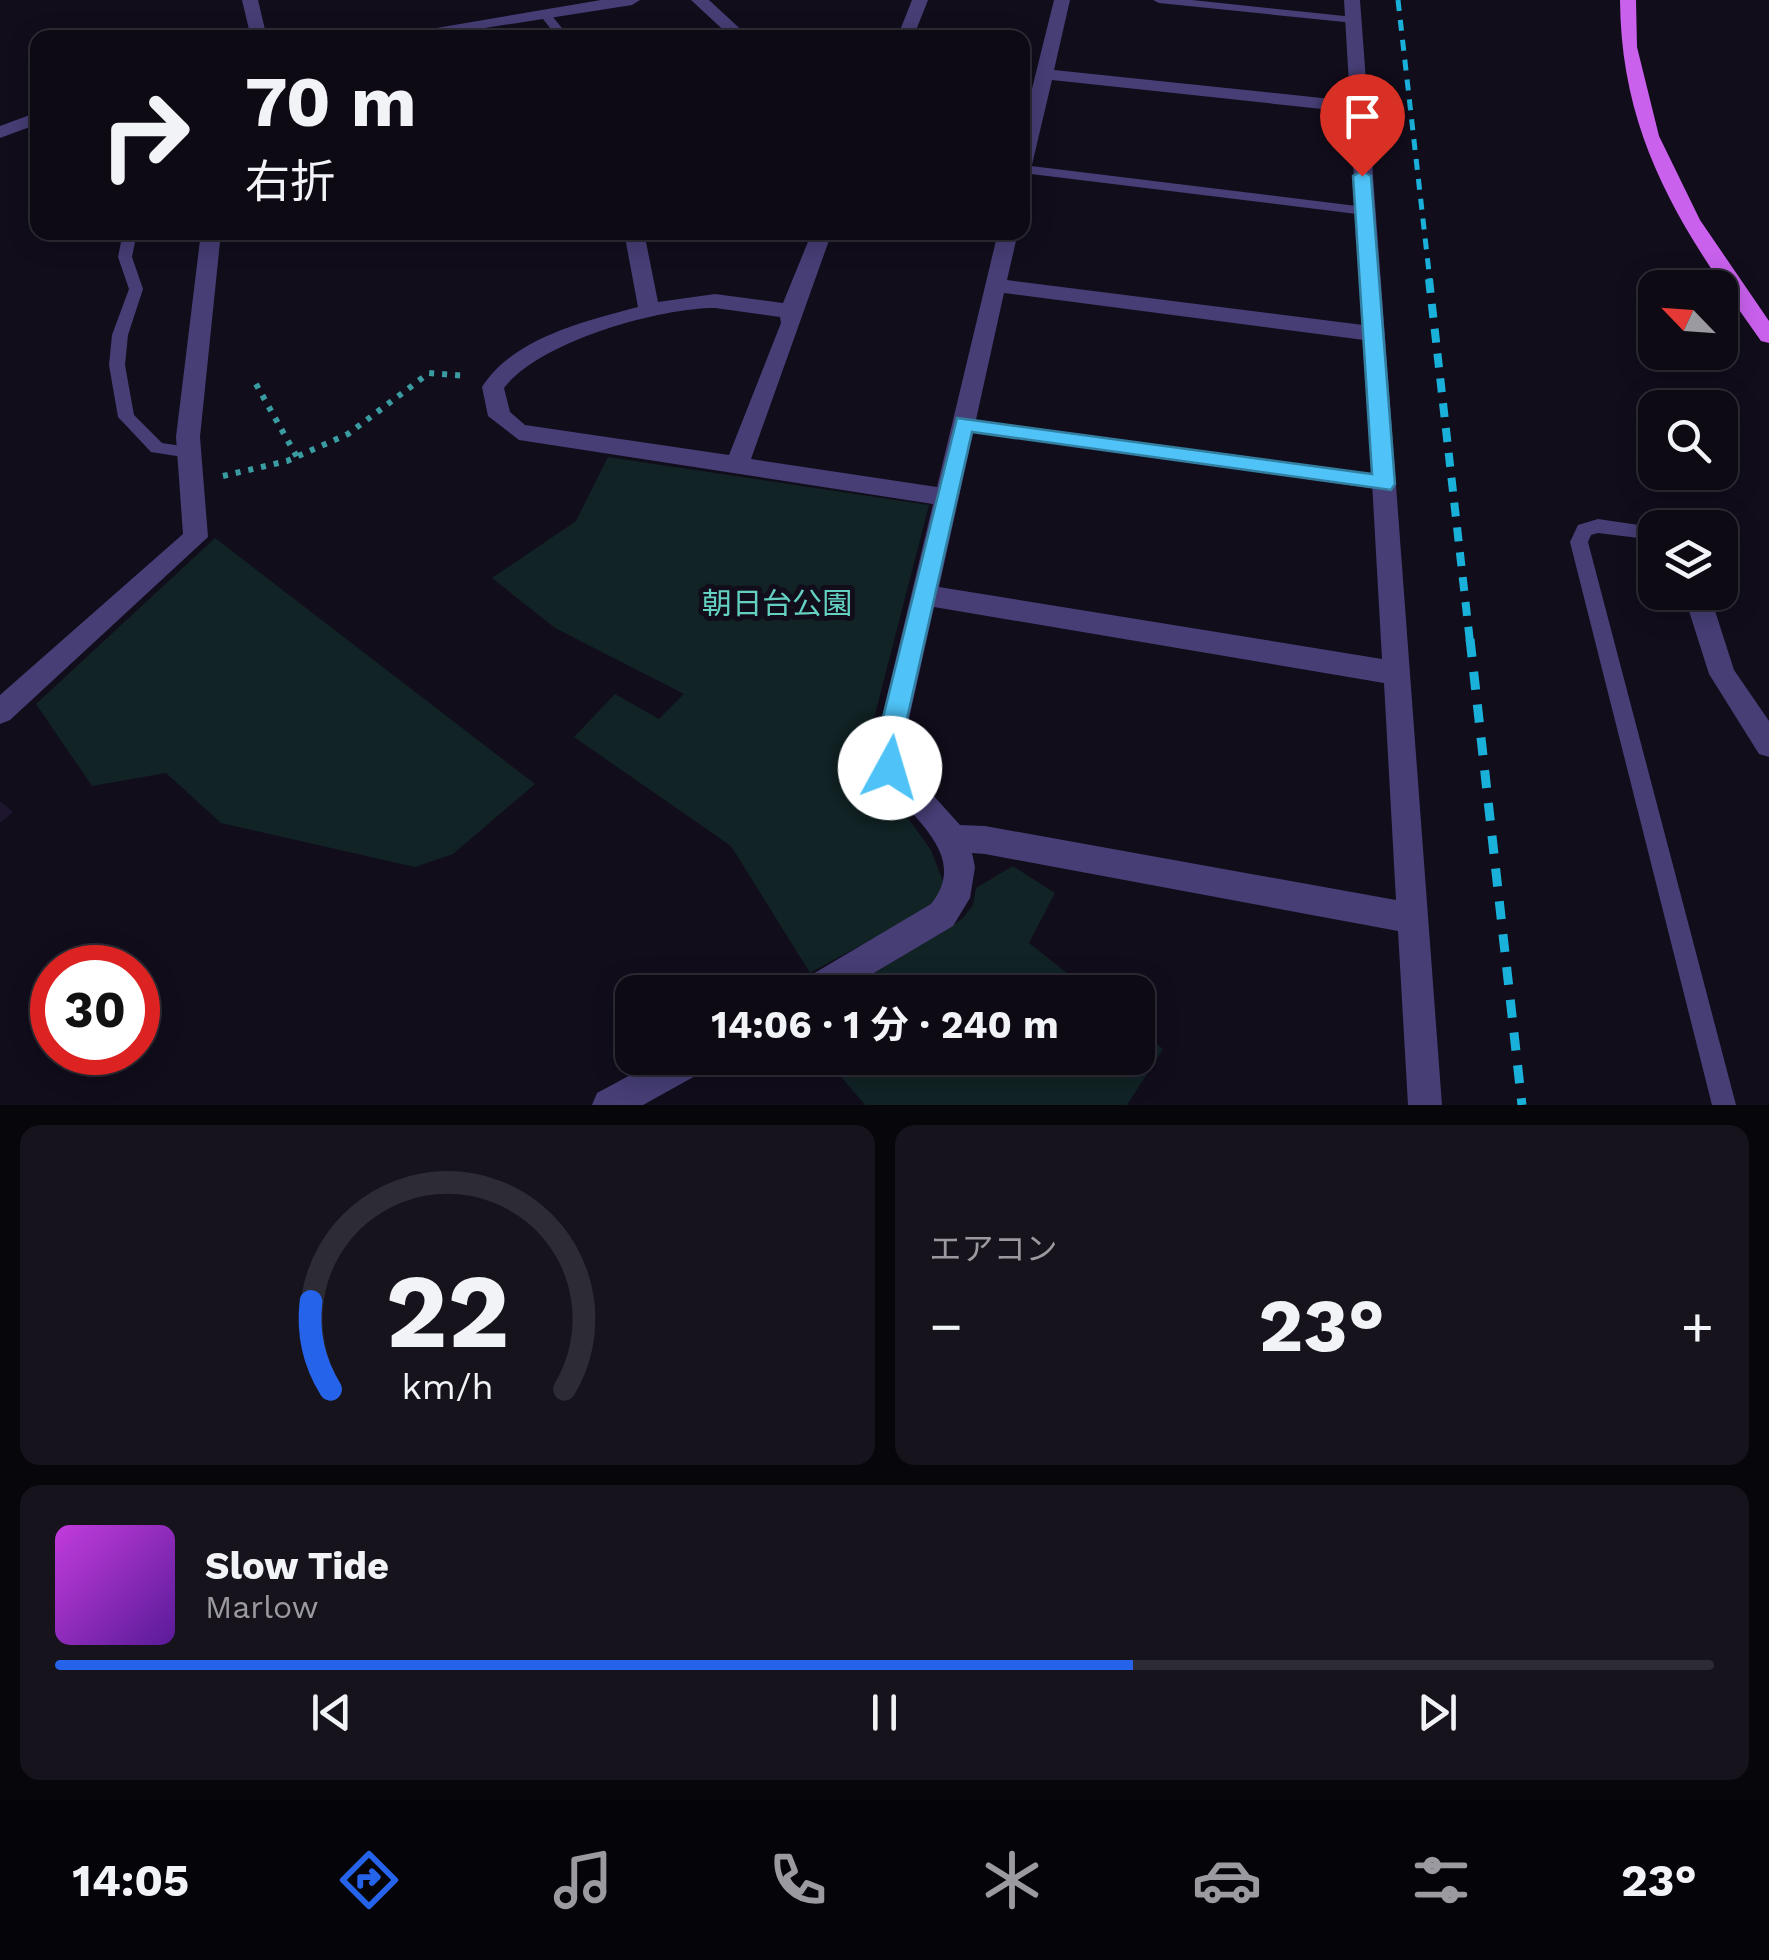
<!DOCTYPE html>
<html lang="ja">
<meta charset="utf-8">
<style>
:root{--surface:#0d0a14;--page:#16131d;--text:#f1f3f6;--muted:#9a9aa0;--line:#2d2b34;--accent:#2563eb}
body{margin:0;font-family:"Work Sans","Noto Sans JP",sans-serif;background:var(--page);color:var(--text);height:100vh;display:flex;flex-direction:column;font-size:38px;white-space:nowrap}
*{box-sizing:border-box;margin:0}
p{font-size:32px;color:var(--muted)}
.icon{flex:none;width:55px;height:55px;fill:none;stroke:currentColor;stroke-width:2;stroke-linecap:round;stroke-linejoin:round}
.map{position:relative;height:1105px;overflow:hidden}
.drawer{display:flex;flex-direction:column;gap:20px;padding:20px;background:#07060b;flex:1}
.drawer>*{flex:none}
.guide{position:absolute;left:30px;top:30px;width:1000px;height:210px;border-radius:20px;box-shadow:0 5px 25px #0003,0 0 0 2px var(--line);background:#0d0a14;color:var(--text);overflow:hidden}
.needle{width:65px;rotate:295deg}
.controls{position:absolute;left:1638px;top:270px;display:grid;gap:20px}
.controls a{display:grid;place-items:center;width:100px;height:100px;border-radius:20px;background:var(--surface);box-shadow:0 5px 25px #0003,0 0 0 2px var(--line);font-size:50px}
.speed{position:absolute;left:30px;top:945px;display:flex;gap:20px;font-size:50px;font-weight:700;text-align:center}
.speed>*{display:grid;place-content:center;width:130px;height:130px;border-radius:50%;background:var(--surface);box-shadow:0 5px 25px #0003,0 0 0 2px var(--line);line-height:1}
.speed .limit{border:15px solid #d22;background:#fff;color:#111}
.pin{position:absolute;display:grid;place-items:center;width:85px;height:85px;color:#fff;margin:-102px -42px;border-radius:50% 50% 50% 0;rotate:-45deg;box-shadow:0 0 10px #0007}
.pin .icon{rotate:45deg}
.me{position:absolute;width:110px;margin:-55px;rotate:6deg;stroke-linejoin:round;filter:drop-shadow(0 0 8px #0008)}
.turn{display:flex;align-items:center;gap:35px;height:210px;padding:0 50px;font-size:45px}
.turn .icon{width:130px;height:130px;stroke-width:2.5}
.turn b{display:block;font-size:70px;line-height:85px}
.big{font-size:75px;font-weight:700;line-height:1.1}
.drawer .card{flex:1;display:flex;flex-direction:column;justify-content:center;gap:15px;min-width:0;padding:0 35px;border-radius:20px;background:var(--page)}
.drawer .dial{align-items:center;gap:0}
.dial svg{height:260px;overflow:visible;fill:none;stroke:var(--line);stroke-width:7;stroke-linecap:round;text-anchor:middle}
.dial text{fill:var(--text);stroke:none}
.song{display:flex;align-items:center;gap:30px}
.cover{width:120px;height:120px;border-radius:15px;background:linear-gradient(135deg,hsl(290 70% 55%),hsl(270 70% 35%))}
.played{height:10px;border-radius:5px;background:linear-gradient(90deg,var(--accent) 65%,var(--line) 65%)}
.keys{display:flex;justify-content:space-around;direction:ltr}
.heat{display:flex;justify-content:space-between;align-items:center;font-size:55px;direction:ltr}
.drawer .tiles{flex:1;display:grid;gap:20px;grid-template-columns:1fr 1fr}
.card:last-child{grid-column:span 2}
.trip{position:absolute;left:615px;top:975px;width:540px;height:100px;border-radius:20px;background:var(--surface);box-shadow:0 5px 25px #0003,0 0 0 2px var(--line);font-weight:700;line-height:100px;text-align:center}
.menu{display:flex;height:160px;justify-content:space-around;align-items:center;background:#050408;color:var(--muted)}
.menu .icon{width:70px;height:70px}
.menu .active{color:var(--accent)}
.menu b{font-size:45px;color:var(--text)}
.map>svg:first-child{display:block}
</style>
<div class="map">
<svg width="1769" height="1105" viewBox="0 0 1769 1105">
<rect width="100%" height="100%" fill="#110d1b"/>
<!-- green -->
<g fill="#112325">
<polygon points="608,457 929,505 864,757 931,850 944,884 936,904 810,973 731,846 574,737 615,694 659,719 684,694 555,628 492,578 576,521"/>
<polygon points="215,538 535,784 453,854 415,867 221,823 166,773 92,786 36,704"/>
<polygon points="1013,866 1055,893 1029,943 1091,992 844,992 962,919 973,905 976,888"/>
<polygon points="1138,1029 1163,1049 1127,1105 865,1105 825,1058 1138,1058"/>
</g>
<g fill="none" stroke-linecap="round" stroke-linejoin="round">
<!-- path -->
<g stroke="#3a9ba1" stroke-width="6" stroke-dasharray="5 8" stroke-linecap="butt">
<polyline points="256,384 297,457"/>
<polyline points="223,476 287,461 348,434 429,373 468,376"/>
</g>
<!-- service -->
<g fill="#463e75" fill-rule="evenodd">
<polygon points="1153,0 1192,0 1354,17 1360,20 1354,23 1159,3"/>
<polygon points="541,12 549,12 570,38 558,38 539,14"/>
<polygon points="1023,165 1365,207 1372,211 1365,215 1023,173"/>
<polygon points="123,232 137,232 132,257 143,289 128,335 125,365 134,415 162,443 195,448 197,452 195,456 189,458 151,452 118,417 109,365 112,335 129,289 118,257"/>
<polygon points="964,418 1384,478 1392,484 1384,490 964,430 956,424"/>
<polygon points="1598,519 1659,528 1655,528 1655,540 1598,533 1591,535 1588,542 1736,1105 1712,1105 1570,542 1578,525"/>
</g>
<!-- minor -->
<g fill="#463e75" fill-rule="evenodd">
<polygon points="691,0 709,0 750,38 732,38"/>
<polygon points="912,0 928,0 913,38 897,38"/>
<path d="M1054,0h16l-16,70 296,31 -6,-101h16l82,1105h-34l-10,-174 -413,-77 -13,-1 3,14 -5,31 -17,28 -111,66h-46l5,-11 130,-77c48,-61 -51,-98 -57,-154l59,-246 -414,-64 -31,-24 -6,-29c31,-49 103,-66 156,-80l-14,-75h20l14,70 57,-8 68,9 29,-71h20l-81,227 186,28 61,-255h20l-11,48 356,45 -13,-213 -298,-32 -21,89 -9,5v-45zM1004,293l360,47 18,319 -443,-72zM715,308l65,9 1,6 -52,132 -204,-30 -15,-13 -6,-24c35,-46 154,-80 211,-80zM934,607l450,76 12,217 -411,-74 -25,-1 -56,-62 -2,-13z"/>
<polygon points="201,232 221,232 200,437 208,537 10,720 0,724 0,695 183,534 176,437"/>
<polygon points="1683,592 1709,592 1734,670 1769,721 1769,757 1759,754 1709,674"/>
<polygon points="662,1058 711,1058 706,1070 643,1105 592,1105 597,1093"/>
</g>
<!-- tertiary -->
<g fill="#463e75" fill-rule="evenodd">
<polygon points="242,0 258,0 267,38 251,38"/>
<polygon points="601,0 640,0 632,5 421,38 378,38"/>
<polygon points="38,112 38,124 0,138 0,126"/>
</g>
<!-- primary -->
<path fill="#c961ed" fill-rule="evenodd" d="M1620,0h16l1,47 22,89 41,84 69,101v22l-8,-2c-78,-110 -140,-201 -141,-341z"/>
<!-- rail-far2 -->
<polyline stroke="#19b0da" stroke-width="5" stroke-dasharray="11 9" stroke-linecap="butt" points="1398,0 1430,281"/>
<!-- rail-far1 -->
<polyline stroke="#19b0da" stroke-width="8" stroke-dasharray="14 11" stroke-linecap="butt" points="1429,279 1470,642"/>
<!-- rail -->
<polyline stroke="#19b0da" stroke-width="9" stroke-dasharray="18 15" stroke-linecap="butt" points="1470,639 1522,1105"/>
</g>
<!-- shaded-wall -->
<polygon fill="#1d162e" points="0,801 13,812 0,823"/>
<!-- route -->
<polygon fill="#4fc3f7" stroke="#337fa1" stroke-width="2.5" points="1362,171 1371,176 1395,484 1391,490 972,432 900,750 899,777 881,777 875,750 957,418 1372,474 1353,176"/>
<g text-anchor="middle" stroke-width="10" stroke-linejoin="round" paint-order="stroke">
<!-- park labels -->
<g font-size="30" fill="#63d0c1" stroke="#110d1b">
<text x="777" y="614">朝日台公園</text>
</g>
</g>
</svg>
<div class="controls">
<a><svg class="needle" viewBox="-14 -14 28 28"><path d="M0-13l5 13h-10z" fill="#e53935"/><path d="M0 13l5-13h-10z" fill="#9a9aa0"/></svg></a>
<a><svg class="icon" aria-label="search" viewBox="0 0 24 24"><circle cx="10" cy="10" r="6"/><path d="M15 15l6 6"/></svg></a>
<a><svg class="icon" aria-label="layers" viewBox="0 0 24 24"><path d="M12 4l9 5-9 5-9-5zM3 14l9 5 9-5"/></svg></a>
</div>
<div class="speed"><div class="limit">30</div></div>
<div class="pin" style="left:1362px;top:176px;background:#d93025"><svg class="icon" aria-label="arrive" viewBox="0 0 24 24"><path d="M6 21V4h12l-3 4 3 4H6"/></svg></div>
<svg class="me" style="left:890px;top:768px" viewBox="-20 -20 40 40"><circle r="19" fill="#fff"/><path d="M0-13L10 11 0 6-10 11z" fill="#4fc3f7"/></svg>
<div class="trip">14:06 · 1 分 · 240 m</div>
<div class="guide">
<div class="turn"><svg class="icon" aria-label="right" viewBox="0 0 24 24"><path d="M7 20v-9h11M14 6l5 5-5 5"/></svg><div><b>70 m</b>右折</div></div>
</div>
</div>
<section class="drawer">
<div class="tiles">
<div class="card dial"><svg viewBox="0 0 100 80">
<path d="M14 69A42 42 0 1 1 86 69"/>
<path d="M14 69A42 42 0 0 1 8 42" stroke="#2563eb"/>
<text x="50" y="56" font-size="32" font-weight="700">22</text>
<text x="50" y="72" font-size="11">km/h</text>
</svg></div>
<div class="card"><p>エアコン</p>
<div class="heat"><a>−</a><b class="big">23°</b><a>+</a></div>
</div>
<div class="card">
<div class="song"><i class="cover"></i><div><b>Slow Tide</b><p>Marlow</p></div></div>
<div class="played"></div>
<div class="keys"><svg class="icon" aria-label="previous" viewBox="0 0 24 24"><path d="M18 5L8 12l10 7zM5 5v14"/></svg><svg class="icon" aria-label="pause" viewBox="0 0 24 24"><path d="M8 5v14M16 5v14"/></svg><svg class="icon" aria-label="next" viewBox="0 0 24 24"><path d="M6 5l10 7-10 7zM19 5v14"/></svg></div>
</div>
</div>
</section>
<nav class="menu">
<b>14:05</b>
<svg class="icon active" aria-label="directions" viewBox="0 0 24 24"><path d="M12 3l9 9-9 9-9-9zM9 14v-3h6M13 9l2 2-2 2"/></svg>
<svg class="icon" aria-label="music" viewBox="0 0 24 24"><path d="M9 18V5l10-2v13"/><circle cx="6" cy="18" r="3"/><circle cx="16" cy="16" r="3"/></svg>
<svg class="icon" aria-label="phone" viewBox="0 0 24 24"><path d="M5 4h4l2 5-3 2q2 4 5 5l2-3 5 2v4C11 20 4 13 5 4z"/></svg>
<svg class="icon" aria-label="climate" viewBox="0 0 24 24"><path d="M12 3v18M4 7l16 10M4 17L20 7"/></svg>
<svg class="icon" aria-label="car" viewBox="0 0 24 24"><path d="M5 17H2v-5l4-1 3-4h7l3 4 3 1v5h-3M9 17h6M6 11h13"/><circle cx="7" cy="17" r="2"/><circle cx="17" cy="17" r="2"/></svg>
<svg class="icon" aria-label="filters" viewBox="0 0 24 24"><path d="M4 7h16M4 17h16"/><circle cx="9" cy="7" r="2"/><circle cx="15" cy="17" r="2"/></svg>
<b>23°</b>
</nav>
